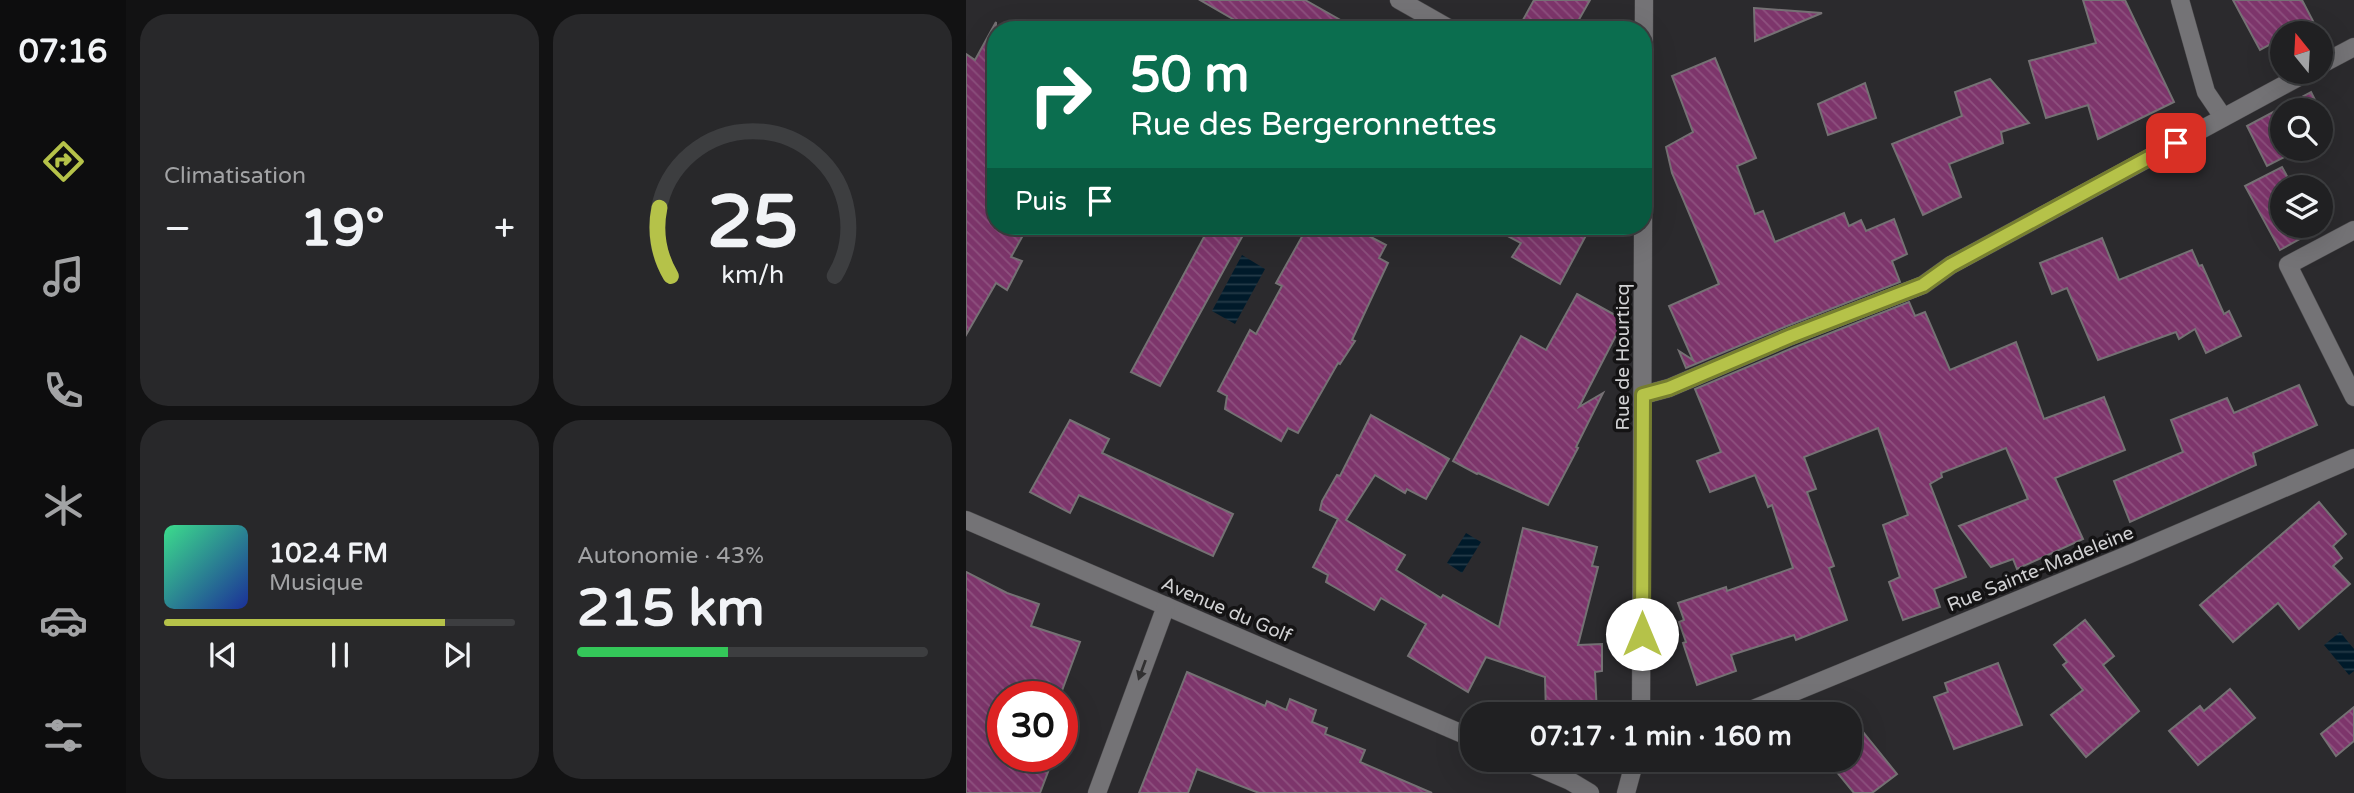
<!DOCTYPE html>
<html lang="fr">
<meta charset="utf-8">
<style>
:root{--surface:#202022;--page:#28282a;--text:#f1f3f6;--muted:#a2a3a5;--line:#3d3e40;--accent:#b5c249}
body{margin:0;font-family:"Varela Round",sans-serif;background:var(--page);color:var(--text);height:100vh;display:flex;flex-direction:column;font-size:26px;white-space:nowrap}
*{box-sizing:border-box;margin:0}
p{font-size:23px;color:var(--muted)}
.icon{flex:none;width:38px;height:38px;fill:none;stroke:currentColor;stroke-width:2;stroke-linecap:round;stroke-linejoin:round}
.map{position:relative;flex:1;overflow:hidden}
.side{display:flex;flex-direction:column;gap:14px;padding:14px;background:#121213;width:840px}
.side>*{flex:none}
.guide{position:absolute;left:21px;top:21px;width:665px;height:214px;border-radius:28px;box-shadow:0 7px 28px #0002,0 0 0 2px var(--line);background:#0b6e4f;color:#fff;overflow:hidden}
.needle{width:46px;rotate:342deg}
.buttons{position:absolute;left:1304px;top:21px;display:grid;gap:14px}
.buttons a{display:grid;place-items:center;width:63px;height:63px;border-radius:50%;background:var(--surface);box-shadow:0 7px 28px #0002,0 0 0 2px var(--line);font-size:35px}
.speed{position:absolute;left:21px;top:681px;display:flex;gap:14px;font-size:35px;font-weight:700;text-align:center}
.speed>*{display:grid;place-content:center;width:91px;height:91px;border-radius:50%;background:var(--surface);box-shadow:0 7px 28px #0002,0 0 0 2px var(--line);line-height:1}
.speed .limit{border:10px solid #d22;background:#fff;color:#111}
.pin{position:absolute;display:grid;place-items:center;width:60px;height:60px;color:#fff;margin:-30px;border-radius:14px;box-shadow:0 4px 10px #0006}
.me{position:absolute;width:77px;margin:-38px;rotate:0deg;stroke-linejoin:round;filter:drop-shadow(0 0 5px #0008)}
.turn{display:flex;align-items:center;gap:24px;height:147px;padding:0 28px;font-size:32px}
.turn .icon{width:91px;height:91px;stroke-width:2.5}
.turn b{display:block;font-size:49px;line-height:60px}
.then{display:flex;align-items:center;height:66px;padding:0 28px;background:#0003;gap:14px;font-size:26px}
.big{font-size:52px;font-weight:700;line-height:1.1}
.side .widget{flex:1;display:flex;flex-direction:column;justify-content:center;gap:10px;min-width:0;padding:0 24px;border-radius:28px;background:var(--page)}
.side .dial{align-items:center;gap:0}
.dial svg{height:182px;overflow:visible;fill:none;stroke:var(--line);stroke-width:7;stroke-linecap:round;text-anchor:middle}
.dial text{fill:var(--text);stroke:none}
.song{display:flex;align-items:center;gap:21px}
.cover{width:84px;height:84px;border-radius:10px;background:linear-gradient(135deg,hsl(150 70% 55%),hsl(230 70% 35%))}
.played{height:7px;border-radius:4px;background:linear-gradient(90deg,var(--accent) 80%,var(--line) 80%)}
.keys{display:flex;justify-content:space-around;direction:ltr}
.heat{display:flex;justify-content:space-between;align-items:center;font-size:38px;direction:ltr}
.charge{height:10px;border-radius:5px;background:linear-gradient(90deg,#34c759 43%,var(--line) 0)}
.side .tiles{flex:1;display:grid;gap:14px;grid-template-columns:repeat(2,1fr)}
.trip{position:absolute;left:494px;top:702px;width:402px;height:70px;border-radius:28px;background:var(--surface);box-shadow:0 7px 28px #0002,0 0 0 2px var(--line);font-weight:700;line-height:70px;text-align:center}
main{display:flex;flex:1;min-height:0}
.menu{display:flex;flex-direction:column;width:126px;justify-content:space-around;align-items:center;background:#0d0d0e;color:var(--muted)}
.menu .icon{width:49px;height:49px}
.menu .selected{color:var(--accent)}
.menu b{font-size:32px;color:var(--text)}
.map>svg:first-child{display:block}
</style>
<main>
<nav class="menu">
<b>07:16</b>
<svg class="icon selected" aria-label="directions" viewBox="0 0 24 24"><path d="M12 3l9 9-9 9-9-9zM9 14v-3h6M13 9l2 2-2 2"/></svg>
<svg class="icon" aria-label="music" viewBox="0 0 24 24"><path d="M9 18V5l10-2v13"/><circle cx="6" cy="18" r="3"/><circle cx="16" cy="16" r="3"/></svg>
<svg class="icon" aria-label="phone" viewBox="0 0 24 24"><path d="M5 4h4l2 5-3 2q2 4 5 5l2-3 5 2v4C11 20 4 13 5 4z"/></svg>
<svg class="icon" aria-label="climate" viewBox="0 0 24 24"><path d="M12 3v18M4 7l16 10M4 17L20 7"/></svg>
<svg class="icon" aria-label="car" viewBox="0 0 24 24"><path d="M5 17H2v-5l4-1 3-4h7l3 4 3 1v5h-3M9 17h6M6 11h13"/><circle cx="7" cy="17" r="2"/><circle cx="17" cy="17" r="2"/></svg>
<svg class="icon" aria-label="filters" viewBox="0 0 24 24"><path d="M4 7h16M4 17h16"/><circle cx="9" cy="7" r="2"/><circle cx="15" cy="17" r="2"/></svg>
</nav>
<section class="side">
<div class="tiles">
<div class="widget"><p>Climatisation</p>
<div class="heat"><a>−</a><b class="big">19°</b><a>+</a></div>
</div>
<div class="widget dial"><svg viewBox="0 0 100 80">
<path d="M14 69A42 42 0 1 1 86 69"/>
<path d="M14 69A42 42 0 0 1 9 39" stroke="#b5c249"/>
<text x="50" y="56" font-size="32" font-weight="700">25</text>
<text x="50" y="72" font-size="11">km/h</text>
</svg></div>
<div class="widget">
<div class="song"><i class="cover"></i><div><b>102.4 FM</b><p>Musique</p></div></div>
<div class="played"></div>
<div class="keys"><svg class="icon" aria-label="previous" viewBox="0 0 24 24"><path d="M18 5L8 12l10 7zM5 5v14"/></svg><svg class="icon" aria-label="pause" viewBox="0 0 24 24"><path d="M8 5v14M16 5v14"/></svg><svg class="icon" aria-label="next" viewBox="0 0 24 24"><path d="M6 5l10 7-10 7zM19 5v14"/></svg></div>
</div>
<div class="widget"><p>Autonomie · 43%</p><b class="big">215 km</b><div class="charge"></div></div>
</div>
</section>
<div class="map">
<svg width="1388" height="793" viewBox="0 0 1388 793">
<defs>
<pattern id="water-rules" width="6" height="5" patternUnits="userSpaceOnUse" patternTransform="scale(1.75)"><rect width="6" height="5" fill="#001a2a"/><path d="M0 2.5h6" fill="none" stroke="#243a48"/></pattern>
<pattern id="building-back-hatch" width="6" height="6" patternUnits="userSpaceOnUse" patternTransform="scale(1.75)"><rect width="6" height="6" fill="#7d356b"/><path d="M-1 5l2 2M0 0l6 6M5-1l2 2" fill="none" stroke="#8e517f"/></pattern>
</defs>
<rect width="100%" height="100%" fill="#2b2a2d"/>
<!-- water -->
<g fill="url(#water-rules)">
<polygon points="276,255 299,269 269,324 246,311"/>
<polygon points="500,533 515,542 496,573 481,563"/>
<polygon points="1374,632 1388,649 1388,671 1383,675 1358,645"/>
</g>
<!-- building -->
<g fill="url(#building-back-hatch)" stroke="#757174" stroke-width="2">
<polygon points="234,0 339,0 392,30 286,30"/>
<polygon points="568,0 624,0 607,30 574,30 557,20"/>
<polygon points="1117,0 1159,0 1208,102 1132,139 1122,105 1080,118 1063,61 1130,43"/>
<polygon points="1267,0 1336,0 1347,21 1325,33 1316,33 1316,38 1294,50"/>
<polygon points="788,8 856,13 789,41"/>
<polygon points="30,22 30,226 62,226 45,257 56,261 41,290 30,283 0,335 0,54 9,60"/>
<polygon points="749,58 790,158 771,166 789,214 797,211 809,242 878,213 883,226 895,220 900,231 928,219 941,254 926,261 934,282 821,326 720,368 713,351 727,360 703,306 753,284 706,173 700,147 727,132 706,76"/>
<polygon points="1024,79 1063,123 1035,132 1037,143 983,164 995,197 957,215 926,144 996,116 989,92"/>
<polygon points="899,83 910,118 862,135 852,104"/>
<polygon points="1345,92 1354,110 1316,110 1316,149 1334,149 1301,166 1281,126"/>
<polygon points="1354,112 1364,133 1354,138"/>
<polygon points="1316,167 1327,187 1316,187 1316,226 1348,226 1350,230 1314,250 1279,186"/>
<polygon points="244,226 282,226 194,386 165,372"/>
<polygon points="342,226 384,226 420,245 413,258 422,263 386,340 389,341 374,364 372,363 332,433 322,428 315,441 259,409 261,396 252,391 284,330 290,334 316,286 310,283"/>
<polygon points="523,226 625,226 594,284 546,257 555,243"/>
<polygon points="1136,238 1153,280 1226,250 1233,266 1236,265 1258,314 1263,311 1275,336 1240,353 1229,329 1213,339 1210,332 1132,360 1101,288 1086,294 1074,263"/>
<polygon points="611,294 658,320 613,407 637,393 610,447 612,448 582,505 512,473 511,474 487,461 555,336 580,350"/>
<polygon points="943,302 949,316 959,312 984,370 1050,342 1078,419 1138,397 1159,450 1089,478 1117,539 1051,569 1047,559 1025,567 993,526 1062,499 1040,448 975,473 976,477 964,484 1000,577 968,589 974,607 937,620 923,582 934,577 917,525 942,515 912,428 838,457 850,489 841,492 868,566 863,568 881,620 830,640 828,635 765,655 770,671 731,685 717,643 720,642 713,622 718,620 712,603 760,587 761,591 827,568 806,505 802,507 789,475 744,492 731,461 755,452 729,389 829,347"/>
<polygon points="1333,385 1351,425 1287,453 1290,465 1164,522 1148,481 1217,452 1205,420 1261,398 1268,413"/>
<polygon points="405,415 483,459 460,499 441,489 439,493 409,475 380,520 439,555 430,570 475,598 477,595 533,627 557,528 631,547 626,566 632,567 612,645 636,644 636,671 629,672 631,714 580,714 579,677 520,657 502,692 442,656 460,624 415,598 408,610 360,582 362,575 347,567 372,519 354,510 356,501 371,475 374,476"/>
<polygon points="104,420 143,439 136,453 267,514 247,556 113,495 104,513 64,492"/>
<polygon points="1353,502 1380,534 1367,546 1376,558 1367,566 1384,584 1333,629 1312,603 1267,642 1234,605"/>
<polygon points="0,572 41,593 73,604 65,626 114,642 94,696 37,696 37,756 88,756 74,793 0,793"/>
<polygon points="1119,620 1148,656 1137,665 1173,711 1120,757 1085,715 1117,690 1097,665 1101,662 1088,645"/>
<polygon points="1032,663 1056,725 988,749 968,697 982,692 979,683"/>
<polygon points="221,672 299,706 301,701 320,710 324,699 350,710 346,722 361,728 359,734 399,750 394,762 466,793 293,793 231,769 222,793 173,793"/>
<polygon points="1264,689 1289,718 1232,765 1203,731 1234,706 1238,711"/>
<polygon points="1388,707 1388,741 1370,756 1355,734"/>
<polygon points="884,716 931,774 906,793 888,793 861,760 884,760"/>
</g>
<g fill="none" stroke-linecap="round" stroke-linejoin="round">
<!-- street casing -->
<g stroke="#49484a" stroke-width="19">
<g id="street">
<polyline points="433,0 486,30"/>
<polyline points="1214,0 1240,92 1257,117"/>
<polyline points="1354,65 1388,47"/>
<polyline points="1388,230 1322,265 1388,397"/>
<polyline points="677,395 703,388 825,336 957,285 985,265 1342,72"/>
<polyline points="0,520 506,738"/>
<polyline points="675,714 678,0"/>
<polyline points="775,714 1164,554 1388,458"/>
<polyline points="555,760 604,781 624,793"/>
<polyline points="131,793 200,606"/>
<polyline points="660,793 669,760"/>
</g>
</g>
<!-- street -->
<use href="#street" stroke="#747376" stroke-width="18"/>
</g>
<!-- one-way arrows -->
<defs><path id="oneway-solid" d="M-6-.8H1V-3.2L6.5 0L1 3.2V.8H-6Z" transform="scale(1.75)"/></defs>
<use fill="#313031" href="#oneway-solid" transform="translate(176 670) rotate(110)"/>
<g fill="none" stroke-linecap="round" stroke-linejoin="round">
<!-- route casing -->
<g stroke="#767e2f" stroke-width="18">
<polyline id="route" points="676,634 677,395 703,388 825,336 957,285 985,265 1210,143"/>
</g>
<!-- route -->
<use href="#route" stroke="#b5c249" stroke-width="12"/>
</g>
<g text-anchor="middle" stroke-width="7" stroke-linejoin="round" paint-order="stroke">
<!-- street labels -->
<g font-size="19" fill="#d1d1d3" stroke="#141314">
<text transform="translate(656 357) rotate(-90)" y="7">Rue de Hourticq</text>
<text transform="translate(1074 568) rotate(-22)" y="7">Rue Sainte-Madeleine</text>
<text transform="translate(261 609) rotate(23)" y="7">Avenue du Golf</text>
</g>
</g>
</svg>
<div class="buttons">
<a><svg class="needle" viewBox="-14 -14 28 28"><path d="M0-13l5 13h-10z" fill="#e53935"/><path d="M0 13l5-13h-10z" fill="#a2a3a5"/></svg></a>
<a><svg class="icon" aria-label="search" viewBox="0 0 24 24"><circle cx="10" cy="10" r="6"/><path d="M15 15l6 6"/></svg></a>
<a><svg class="icon" aria-label="layers" viewBox="0 0 24 24"><path d="M12 4l9 5-9 5-9-5zM3 14l9 5 9-5"/></svg></a>
</div>
<div class="speed"><div class="limit">30</div></div>
<div class="pin" style="left:1210px;top:143px;background:#d93025"><svg class="icon" aria-label="arrive" viewBox="0 0 24 24"><path d="M6 21V4h12l-3 4 3 4H6"/></svg></div>
<svg class="me" style="left:676px;top:634px" viewBox="-20 -20 40 40"><circle r="19" fill="#fff"/><path d="M0-13L10 11 0 6-10 11z" fill="#b5c249"/></svg>
<div class="trip">07:17 · 1 min · 160 m</div>
<div class="guide">
<div class="turn"><svg class="icon" aria-label="right" viewBox="0 0 24 24"><path d="M7 20v-9h11M14 6l5 5-5 5"/></svg><div><b>50 m</b>Rue des Bergeronnettes</div></div>
<div class="then">Puis<svg class="icon" aria-label="arrive" viewBox="0 0 24 24"><path d="M6 21V4h12l-3 4 3 4H6"/></svg></div>
</div>
</div>
</main>
